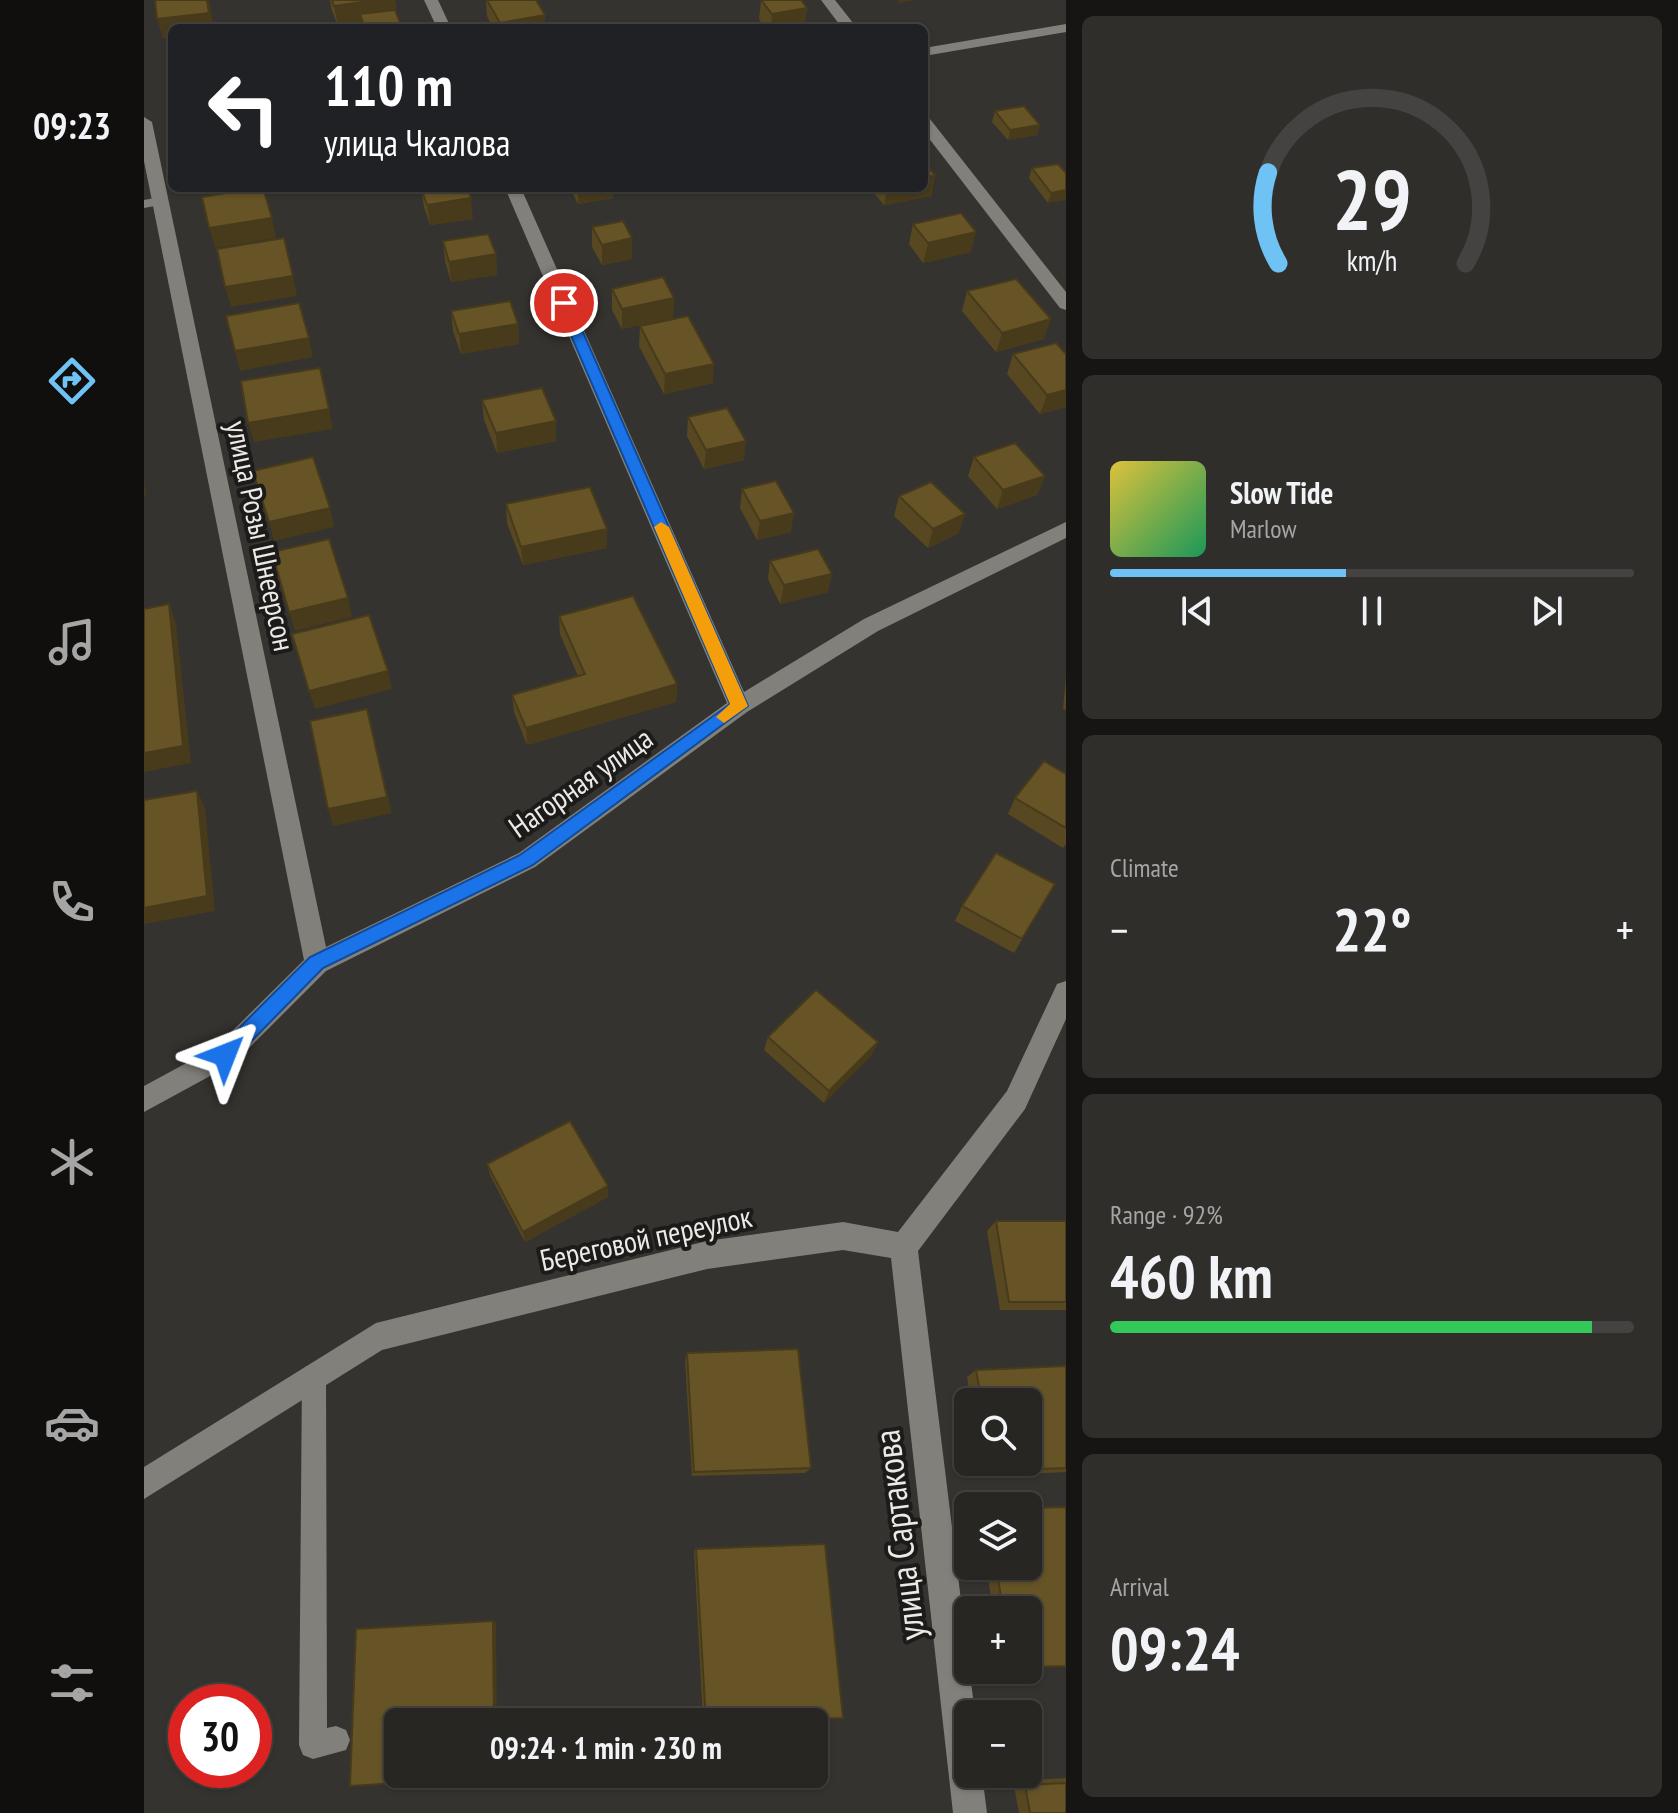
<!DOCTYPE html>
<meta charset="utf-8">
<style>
:root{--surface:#282623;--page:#302e2b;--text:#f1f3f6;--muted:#a5a5a6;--line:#444341;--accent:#6fc2f4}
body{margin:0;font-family:"PT Sans Narrow",sans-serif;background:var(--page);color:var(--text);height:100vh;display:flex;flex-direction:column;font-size:30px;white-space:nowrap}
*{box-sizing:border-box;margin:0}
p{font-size:26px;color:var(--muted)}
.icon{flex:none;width:44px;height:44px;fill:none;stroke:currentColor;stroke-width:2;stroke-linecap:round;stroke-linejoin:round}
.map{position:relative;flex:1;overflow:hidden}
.side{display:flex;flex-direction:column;gap:16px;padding:16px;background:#161513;width:612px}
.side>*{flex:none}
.top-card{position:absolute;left:24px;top:24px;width:760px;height:168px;border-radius:12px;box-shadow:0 2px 6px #0004,0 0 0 2px var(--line);background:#202124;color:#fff;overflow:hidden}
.tools{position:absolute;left:810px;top:1388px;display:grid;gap:16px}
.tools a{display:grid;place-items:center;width:88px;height:88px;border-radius:12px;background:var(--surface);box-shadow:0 2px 6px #0004,0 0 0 2px var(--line);font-size:40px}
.speed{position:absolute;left:24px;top:1684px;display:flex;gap:16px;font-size:40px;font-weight:700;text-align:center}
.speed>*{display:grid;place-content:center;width:104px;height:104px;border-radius:50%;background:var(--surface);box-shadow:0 2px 6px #0004,0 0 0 2px var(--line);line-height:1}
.speed .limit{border:12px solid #d22;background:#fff;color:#111}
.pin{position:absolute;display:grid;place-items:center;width:68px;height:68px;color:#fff;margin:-34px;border:4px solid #fff;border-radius:50%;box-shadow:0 2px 8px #0007}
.me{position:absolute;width:88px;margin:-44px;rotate:45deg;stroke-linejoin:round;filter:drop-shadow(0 0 6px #0008)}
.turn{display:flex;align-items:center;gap:28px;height:168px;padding:0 24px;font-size:36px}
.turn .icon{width:104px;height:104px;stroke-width:2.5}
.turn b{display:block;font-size:56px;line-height:68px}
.big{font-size:60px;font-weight:800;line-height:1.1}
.side .widget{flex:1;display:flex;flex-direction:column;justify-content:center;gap:12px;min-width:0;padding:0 28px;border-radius:12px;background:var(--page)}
.side .dial{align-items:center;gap:0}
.dial svg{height:208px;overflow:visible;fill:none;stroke:var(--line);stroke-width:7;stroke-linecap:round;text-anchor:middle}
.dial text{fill:var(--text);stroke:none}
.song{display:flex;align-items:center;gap:24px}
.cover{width:96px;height:96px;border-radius:12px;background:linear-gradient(135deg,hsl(50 70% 55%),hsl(150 70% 35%))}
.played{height:8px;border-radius:4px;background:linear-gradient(90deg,var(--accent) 45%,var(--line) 45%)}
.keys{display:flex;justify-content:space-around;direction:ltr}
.heat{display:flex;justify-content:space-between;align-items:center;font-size:44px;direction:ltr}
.charge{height:12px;border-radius:6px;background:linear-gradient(90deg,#34c759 92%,var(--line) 0)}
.trip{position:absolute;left:240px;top:1708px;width:444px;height:80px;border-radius:12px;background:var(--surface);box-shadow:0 2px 6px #0004,0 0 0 2px var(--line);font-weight:800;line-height:80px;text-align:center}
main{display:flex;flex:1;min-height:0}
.dock{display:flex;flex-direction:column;width:144px;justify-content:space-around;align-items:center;background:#100f0e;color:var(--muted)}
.dock .icon{width:56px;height:56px}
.dock .current{color:var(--accent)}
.dock b{font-size:36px;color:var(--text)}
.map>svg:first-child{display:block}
</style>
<main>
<nav class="dock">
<b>09:23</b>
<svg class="icon current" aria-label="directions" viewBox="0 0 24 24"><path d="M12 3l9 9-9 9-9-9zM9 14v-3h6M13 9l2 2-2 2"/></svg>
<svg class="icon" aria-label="music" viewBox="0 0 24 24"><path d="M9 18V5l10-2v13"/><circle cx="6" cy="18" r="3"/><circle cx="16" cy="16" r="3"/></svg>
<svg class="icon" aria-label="phone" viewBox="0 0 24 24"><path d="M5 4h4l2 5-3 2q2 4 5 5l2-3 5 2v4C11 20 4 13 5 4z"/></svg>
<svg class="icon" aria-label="climate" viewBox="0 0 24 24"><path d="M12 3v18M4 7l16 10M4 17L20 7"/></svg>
<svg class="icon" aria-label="car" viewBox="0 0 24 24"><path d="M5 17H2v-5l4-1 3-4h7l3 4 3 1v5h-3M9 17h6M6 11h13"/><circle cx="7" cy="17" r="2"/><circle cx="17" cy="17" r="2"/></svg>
<svg class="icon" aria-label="filters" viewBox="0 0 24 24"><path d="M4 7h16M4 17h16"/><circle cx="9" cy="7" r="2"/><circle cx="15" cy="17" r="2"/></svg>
</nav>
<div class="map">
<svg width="922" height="1813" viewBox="0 0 922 1813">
<rect width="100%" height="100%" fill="#35332f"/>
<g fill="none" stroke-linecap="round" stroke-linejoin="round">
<!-- service -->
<g fill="#82807b" fill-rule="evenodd">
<polygon points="922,24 922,32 780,56 780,48"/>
<polygon points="16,197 21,198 21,204 0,208 0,200"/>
<polygon points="170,1364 179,1367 182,1376 183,1728 192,1726 202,1730 206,1740 202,1750 169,1759 159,1755 155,1745 158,1376 161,1367"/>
</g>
<!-- minor -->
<g fill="#82807b" fill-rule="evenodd">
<polygon points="280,0 294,0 307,28 293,28"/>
<polygon points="677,0 691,0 713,28 698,28"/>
<polygon points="0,117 8,122 182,947 375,853 583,703 361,188 377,188 600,692 720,619 922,522 922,538 734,631 603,712 391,867 182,971 90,1063 0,1112 0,1086 72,1047 160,960 0,161"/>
<polygon points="780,117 786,119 922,292 922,310 916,308 780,132"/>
<polygon points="922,981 922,1019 881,1109 774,1251 831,1714 824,1714 824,1774 838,1774 843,1813 809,1813 747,1258 699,1250 563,1269 238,1350 0,1499 0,1467 232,1323 563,1241 699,1222 754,1232 863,1091 913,984"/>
</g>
</g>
<!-- wall -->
<g fill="#584822">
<polygon points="186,0 251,0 253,16 258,28 218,28 218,23 194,26 187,8"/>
<polygon points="342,0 392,0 401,15 401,28 349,28 343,16"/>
<polygon points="617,0 663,8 660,28 621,28 615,19"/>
<polygon points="851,111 896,125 893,135 864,140 848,122"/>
<polygon points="888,168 922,173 904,203 885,178"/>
<polygon points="791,175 787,196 740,205 730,193 731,188 780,188"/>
<polygon points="277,188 329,219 286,225 280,207"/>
<polygon points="426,188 469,188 469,198 434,204"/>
<polygon points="769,224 827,252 779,263 765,244"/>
<polygon points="448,227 488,259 458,265 448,247"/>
<polygon points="299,241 352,254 353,275 307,282 301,261"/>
<polygon points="468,289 530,298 529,318 478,329 468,310"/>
<polygon points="823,291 900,339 852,352 818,311"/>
<polygon points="307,311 374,324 375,344 317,354 309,331"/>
<polygon points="496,326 569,383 520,394 495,346"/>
<polygon points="869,354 922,354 922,407 896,414 863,374"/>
<polygon points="338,400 412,421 412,441 353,453 340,420"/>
<polygon points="544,417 600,460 560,469 543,436"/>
<polygon points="830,457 901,476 893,495 853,509 824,476"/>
<polygon points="598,489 647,532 613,540 596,508"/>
<polygon points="755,496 815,533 784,548 750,516"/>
<polygon points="362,504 463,529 463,548 379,565 363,523"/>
<polygon points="626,561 684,592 636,604 624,579"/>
<polygon points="415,616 533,684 532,702 383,745 370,712 368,695 434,676 416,634"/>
<polygon points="922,677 922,710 919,709"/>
<polygon points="922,774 922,844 919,848 864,814 871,798"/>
<polygon points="911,884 870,953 811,921 818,906"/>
<polygon points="624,1037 728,1055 680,1103 620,1050"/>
<polygon points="343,1164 464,1197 381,1242 346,1175"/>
<polygon points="852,1221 922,1221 922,1310 856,1310 843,1231"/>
<polygon points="543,1353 667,1468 661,1473 548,1476 541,1360"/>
<polygon points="922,1366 922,1472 841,1476 839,1462 884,1462 884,1402 827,1402 823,1377 832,1370"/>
<polygon points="552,1549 562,1722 559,1720 550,1551"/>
<polygon points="842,1566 884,1566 884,1610 849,1610"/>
<polygon points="922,1778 922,1813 875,1813 869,1781"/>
</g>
<!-- shaded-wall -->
<g fill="#473b1b">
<polygon points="65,0 70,28 28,28 28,38 19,39 13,19"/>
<polygon points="232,0 251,0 253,17 216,14 218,23 194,26 190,6"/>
<polygon points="754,0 774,0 754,3"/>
<polygon points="663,8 660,28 627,28 628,14"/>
<polygon points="401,15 401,28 356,28 356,23"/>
<polygon points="896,125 893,135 864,140 866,130"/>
<polygon points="791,175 787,196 740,205 743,188 780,188 780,178"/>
<polygon points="61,188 92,188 62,193"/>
<polygon points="434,188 469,188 469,198 434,204"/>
<polygon points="922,190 922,200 904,203 907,193"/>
<polygon points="327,198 329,219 286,225 283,205"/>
<polygon points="128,218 132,238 71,248 65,228"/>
<polygon points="832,232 827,252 779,263 784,243"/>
<polygon points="488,238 488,259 458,265 458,245"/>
<polygon points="352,254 353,275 307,282 305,262"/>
<polygon points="149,276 153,296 87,307 81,287"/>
<polygon points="530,298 529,318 478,329 478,309"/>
<polygon points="907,319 900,339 852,352 858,333"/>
<polygon points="374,324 375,344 317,354 315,334"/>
<polygon points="165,338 169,357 96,371 91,351"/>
<polygon points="570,364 569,383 520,394 521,374"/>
<polygon points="922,390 922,407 896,414 903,395"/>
<polygon points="185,409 189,429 110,442 104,423"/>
<polygon points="412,421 412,441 353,453 352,433"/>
<polygon points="602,441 600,460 560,469 562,450"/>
<polygon points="901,476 893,495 853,509 859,490"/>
<polygon points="0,479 2,496 0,497"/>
<polygon points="186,508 190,527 130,541 125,522"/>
<polygon points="650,513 647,532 613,540 616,521"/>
<polygon points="821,514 815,533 784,548 789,529"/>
<polygon points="463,529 463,548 379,565 377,547"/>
<polygon points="688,574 684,592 636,604 640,585"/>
<polygon points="204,598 208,617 151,631 145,612"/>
<polygon points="25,604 32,623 47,763 0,772 0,753"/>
<polygon points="244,671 248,689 171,709 165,691"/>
<polygon points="533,684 532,702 383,745 382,728"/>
<polygon points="227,727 248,813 189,826 184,809"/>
<polygon points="53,791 61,807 71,911 0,924 0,908"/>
<polygon points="734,1042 728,1055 680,1103 685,1091"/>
<polygon points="464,1186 464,1197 381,1242 379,1232"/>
<polygon points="349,1621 352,1622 353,1722 350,1722"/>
</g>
<!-- building -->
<g fill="#665427" stroke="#473b1b" stroke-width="2">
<polygon points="11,0 63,0 65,13 13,19"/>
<polygon points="188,0 232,0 190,6"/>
<polygon points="343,0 392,0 401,15 356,23"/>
<polygon points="617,0 657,0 663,8 628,14"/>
<polygon points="251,10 258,28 221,28 216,14"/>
<polygon points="28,32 28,51 25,33"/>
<polygon points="880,106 896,125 866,130 851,111"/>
<polygon points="780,163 781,163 791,175 780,178"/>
<polygon points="914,164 922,173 922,190 907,193 888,168"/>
<polygon points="113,188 119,188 128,218 65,228 58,197"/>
<polygon points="277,188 324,188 327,198 283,205"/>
<polygon points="817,213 832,232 784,243 769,224"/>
<polygon points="479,221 488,238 458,245 448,227"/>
<polygon points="344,234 352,254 305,262 299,241"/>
<polygon points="140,238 149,276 81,287 73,249"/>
<polygon points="519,277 530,298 478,309 468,289"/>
<polygon points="872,279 907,319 858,333 823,291"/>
<polygon points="366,301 374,324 315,334 307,311"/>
<polygon points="155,303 165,338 91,351 82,316"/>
<polygon points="544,316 570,364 521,374 496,326"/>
<polygon points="912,343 922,354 922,390 903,395 869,354"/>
<polygon points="176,368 185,409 104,423 97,381"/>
<polygon points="398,388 412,421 352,433 338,400"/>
<polygon points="583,408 602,441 562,450 544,417"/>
<polygon points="871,443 901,476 859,490 830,457"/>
<polygon points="169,457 186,508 125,522 109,471"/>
<polygon points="632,481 650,513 616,521 598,489"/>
<polygon points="787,482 821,514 789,529 755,496"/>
<polygon points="446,487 463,529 377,547 362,504"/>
<polygon points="185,539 204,598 145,612 128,552"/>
<polygon points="674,549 688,574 640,585 626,561"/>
<polygon points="489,596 533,684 382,728 368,695 441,674 415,616"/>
<polygon points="25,604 39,746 0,753 0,609"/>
<polygon points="225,615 244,671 165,691 148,634"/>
<polygon points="223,709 243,797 184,809 166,721"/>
<polygon points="900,761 922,774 922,828 871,798"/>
<polygon points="53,791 63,896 0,908 0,800"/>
<polygon points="852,853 911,884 878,939 818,906"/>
<polygon points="672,990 734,1042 685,1091 624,1037"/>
<polygon points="426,1121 464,1186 379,1232 343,1164"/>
<polygon points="852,1221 922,1221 922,1302 865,1302"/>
<polygon points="654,1349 667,1468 550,1472 543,1353"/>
<polygon points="922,1366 922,1468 851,1471 849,1462 884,1462 884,1402 838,1402 832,1370"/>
<polygon points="922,1507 922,1666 884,1667 884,1610 859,1610 852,1566 884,1566 884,1508"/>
<polygon points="681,1544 699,1718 562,1722 552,1549"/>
<polygon points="349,1621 350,1722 254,1722 254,1774 350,1774 350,1777 206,1786 212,1629"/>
<polygon points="922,1783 922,1813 886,1813 881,1785"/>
</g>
<!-- route -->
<polygon fill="#1a73e8" stroke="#114b97" stroke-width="2" points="420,299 426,303 604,706 389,865 179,968 88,1061 74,1061 71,1055 74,1049 166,957 376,855 586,704 413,303"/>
<!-- slow -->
<polygon fill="#f59e0b" points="517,522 525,527 604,706 580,723 572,717 586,704 510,527"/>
<g text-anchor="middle" stroke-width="8" stroke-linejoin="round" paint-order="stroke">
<!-- street labels -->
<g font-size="30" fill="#ebeae7" stroke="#1c1b19">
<text transform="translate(116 536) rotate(78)" y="10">улица Розы Шнеерсон</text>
<text transform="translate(437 783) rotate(-35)" y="10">Нагорная улица</text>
<text transform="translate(502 1239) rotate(-12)" y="10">Береговой переулок</text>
</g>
<!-- near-street labels -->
<g font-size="36" fill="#ebeae7" stroke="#1c1b19">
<text transform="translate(755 1535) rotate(-97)" y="13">улица Сартакова</text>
</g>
</g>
</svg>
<div class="tools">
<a><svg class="icon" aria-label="search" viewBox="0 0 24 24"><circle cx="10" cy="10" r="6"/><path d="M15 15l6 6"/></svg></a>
<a><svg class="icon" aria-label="layers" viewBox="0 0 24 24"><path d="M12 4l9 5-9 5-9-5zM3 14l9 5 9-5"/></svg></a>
<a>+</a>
<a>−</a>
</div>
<div class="speed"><div class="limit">30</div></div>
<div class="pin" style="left:420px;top:303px;background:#d93025"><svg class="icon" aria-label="arrive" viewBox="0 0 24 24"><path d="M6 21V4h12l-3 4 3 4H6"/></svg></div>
<svg class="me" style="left:81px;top:1055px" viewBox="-20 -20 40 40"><path d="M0-17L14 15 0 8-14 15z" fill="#1a73e8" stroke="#fff" stroke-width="4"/></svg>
<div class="trip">09:24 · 1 min · 230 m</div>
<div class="top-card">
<div class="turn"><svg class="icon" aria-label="left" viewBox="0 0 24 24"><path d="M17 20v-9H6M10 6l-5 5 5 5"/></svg><div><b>110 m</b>улица Чкалова</div></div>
</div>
</div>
<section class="side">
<div class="widget dial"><svg viewBox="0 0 100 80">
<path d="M14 69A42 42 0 1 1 86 69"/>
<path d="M14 69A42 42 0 0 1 10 34" stroke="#6fc2f4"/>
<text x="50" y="56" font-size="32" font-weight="700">29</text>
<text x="50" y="72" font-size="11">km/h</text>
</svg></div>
<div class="widget">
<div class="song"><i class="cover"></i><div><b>Slow Tide</b><p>Marlow</p></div></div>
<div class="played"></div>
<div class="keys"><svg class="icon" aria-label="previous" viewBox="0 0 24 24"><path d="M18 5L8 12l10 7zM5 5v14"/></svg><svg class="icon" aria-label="pause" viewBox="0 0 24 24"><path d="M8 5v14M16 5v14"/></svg><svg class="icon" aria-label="next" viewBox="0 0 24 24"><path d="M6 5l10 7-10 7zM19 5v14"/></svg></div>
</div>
<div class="widget"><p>Climate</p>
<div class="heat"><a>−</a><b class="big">22°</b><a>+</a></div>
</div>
<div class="widget"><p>Range · 92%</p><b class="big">460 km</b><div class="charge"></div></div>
<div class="widget"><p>Arrival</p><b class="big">09:24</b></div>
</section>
</main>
